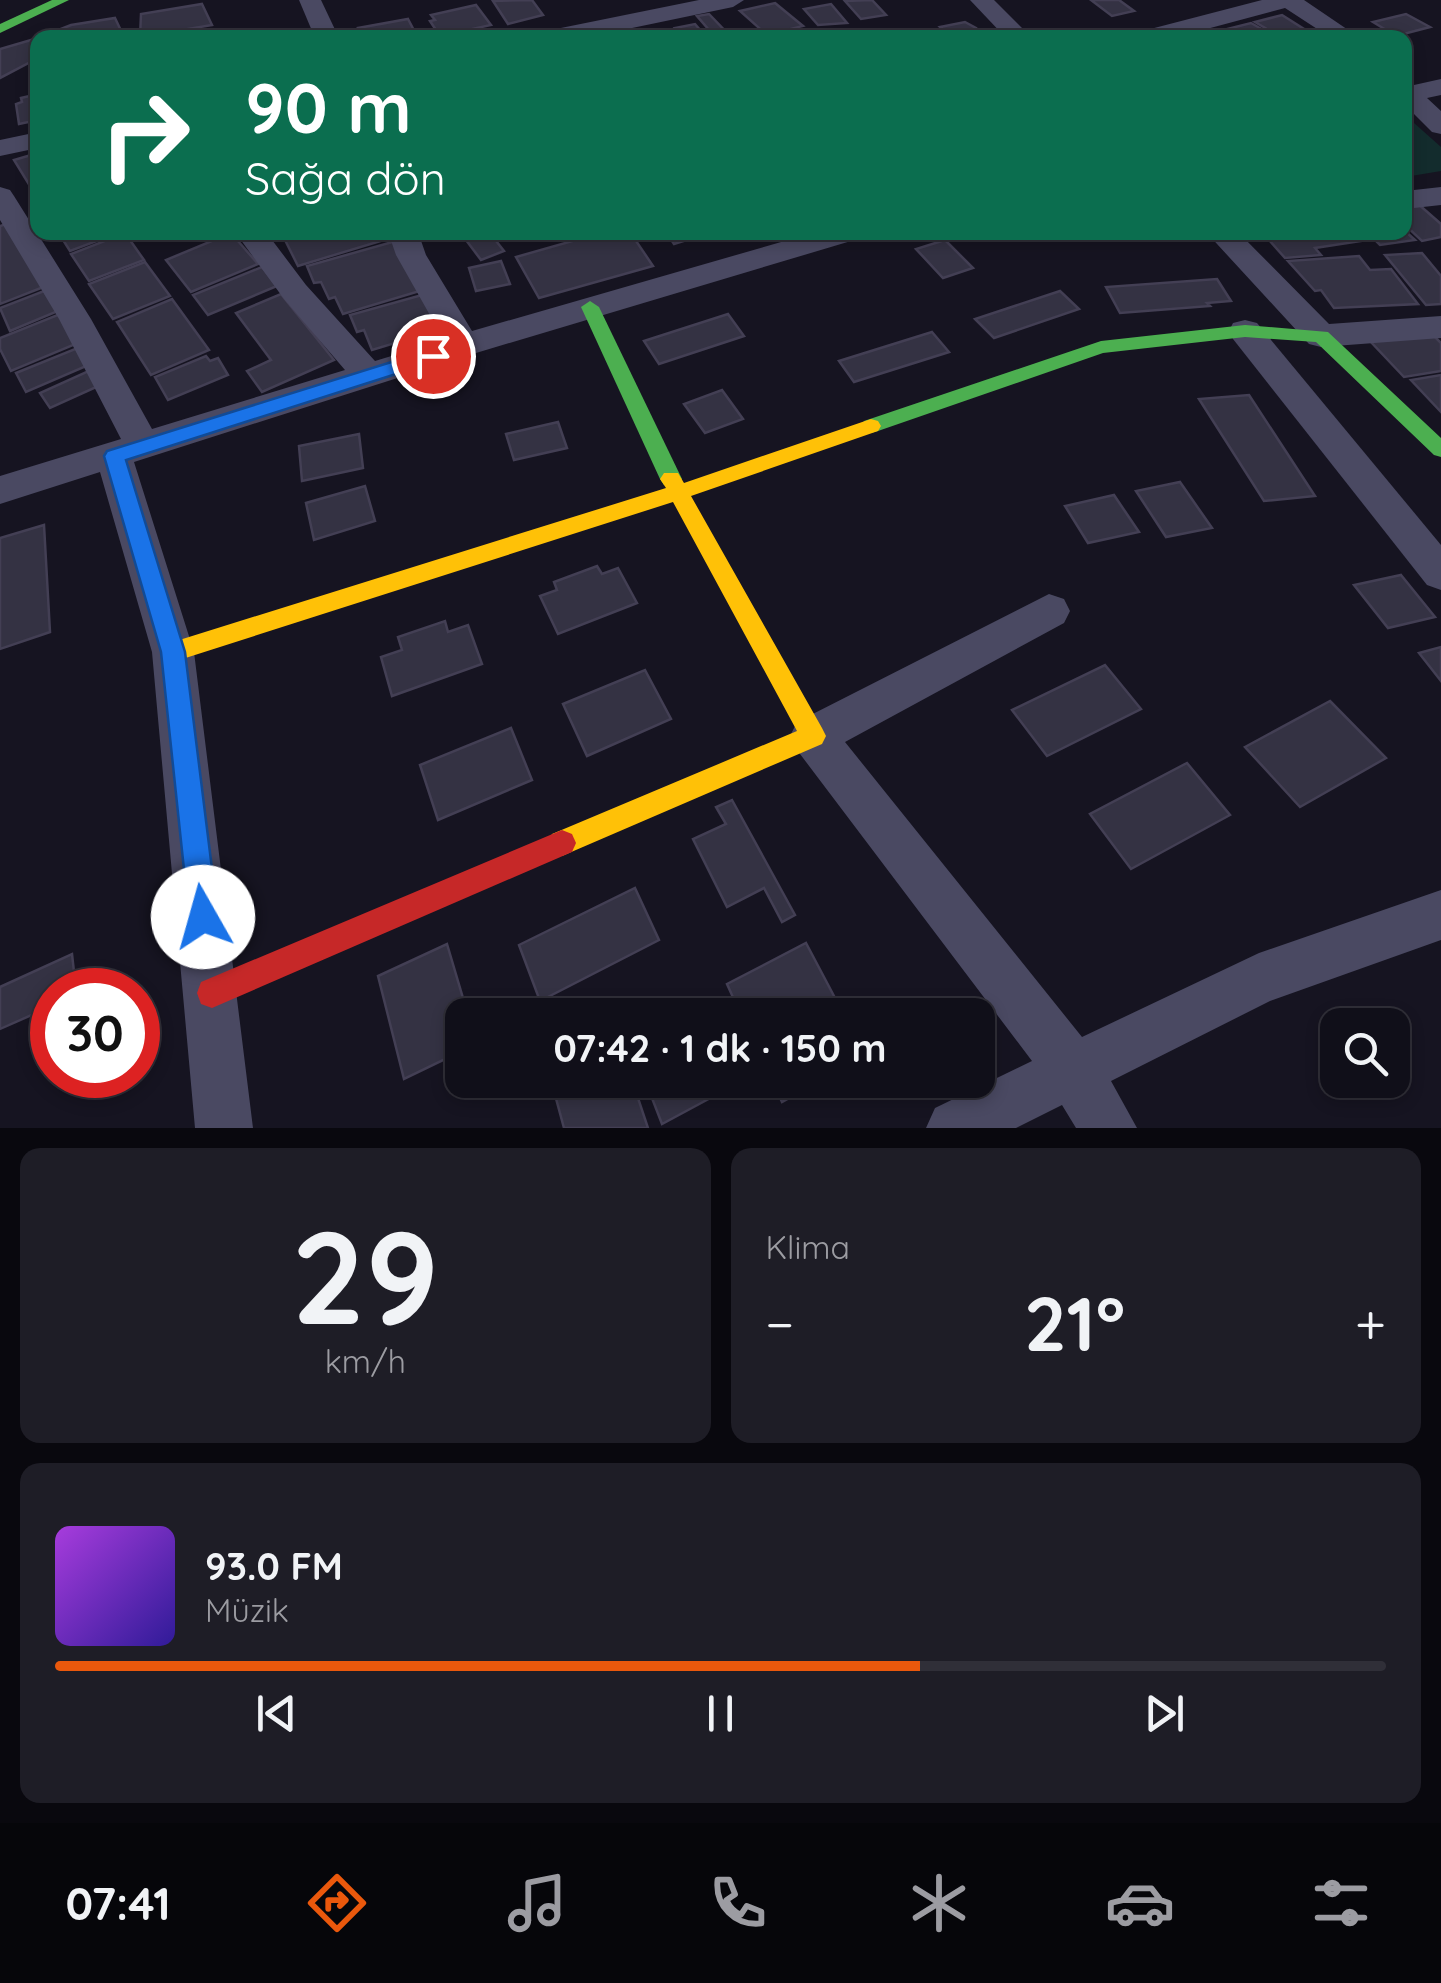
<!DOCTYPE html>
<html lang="tr">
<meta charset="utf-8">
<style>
:root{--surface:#100f19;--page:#1e1d26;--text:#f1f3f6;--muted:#9c9ca2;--line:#302f38;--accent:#ea580c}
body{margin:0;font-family:Quicksand,sans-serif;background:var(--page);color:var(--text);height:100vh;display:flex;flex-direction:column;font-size:38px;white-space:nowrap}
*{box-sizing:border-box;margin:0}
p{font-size:32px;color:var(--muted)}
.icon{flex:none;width:55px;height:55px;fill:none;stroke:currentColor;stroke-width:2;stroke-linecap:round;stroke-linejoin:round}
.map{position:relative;height:1128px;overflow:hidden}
.details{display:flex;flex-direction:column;gap:20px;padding:20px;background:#09080e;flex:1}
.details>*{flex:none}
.hud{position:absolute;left:30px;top:30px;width:1382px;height:210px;border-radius:20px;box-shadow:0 5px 15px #0003,0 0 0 2px var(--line);background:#0b6e4f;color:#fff;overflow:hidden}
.tools{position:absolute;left:1320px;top:1008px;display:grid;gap:20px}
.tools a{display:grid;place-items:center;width:90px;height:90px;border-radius:20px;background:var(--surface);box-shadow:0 5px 15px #0003,0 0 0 2px var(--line);font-size:50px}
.speed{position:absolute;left:30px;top:968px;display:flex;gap:20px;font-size:50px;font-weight:700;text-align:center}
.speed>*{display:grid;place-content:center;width:130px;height:130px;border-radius:50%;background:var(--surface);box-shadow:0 5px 15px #0003,0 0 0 2px var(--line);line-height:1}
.speed .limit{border:15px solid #d22;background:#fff;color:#111}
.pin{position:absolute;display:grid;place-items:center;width:85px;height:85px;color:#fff;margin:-42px;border:5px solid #fff;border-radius:50%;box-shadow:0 2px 10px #0007}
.me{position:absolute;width:110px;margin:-55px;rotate:353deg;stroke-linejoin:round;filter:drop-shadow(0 0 8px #0008)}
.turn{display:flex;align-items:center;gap:35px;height:210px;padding:0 50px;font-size:45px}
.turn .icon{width:130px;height:130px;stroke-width:2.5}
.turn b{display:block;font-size:70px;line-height:85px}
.big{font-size:75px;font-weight:700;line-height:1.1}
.details .widget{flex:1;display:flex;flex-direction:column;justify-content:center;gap:15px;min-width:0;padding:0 35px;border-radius:20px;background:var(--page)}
.details .dial{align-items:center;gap:0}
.dial b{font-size:130px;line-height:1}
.song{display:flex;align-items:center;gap:30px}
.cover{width:120px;height:120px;border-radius:15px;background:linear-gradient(135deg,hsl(280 70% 55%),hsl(250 70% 35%))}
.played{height:10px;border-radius:5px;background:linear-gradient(90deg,var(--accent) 65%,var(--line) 65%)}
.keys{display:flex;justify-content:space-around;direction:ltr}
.heat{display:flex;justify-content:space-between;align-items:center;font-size:55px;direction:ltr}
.details .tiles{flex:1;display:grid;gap:20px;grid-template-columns:1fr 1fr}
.widget:last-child{grid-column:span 2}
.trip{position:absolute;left:445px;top:998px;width:550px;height:100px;border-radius:20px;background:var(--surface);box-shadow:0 5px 15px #0003,0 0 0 2px var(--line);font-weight:700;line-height:100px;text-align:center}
.dock{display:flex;height:160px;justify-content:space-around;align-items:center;background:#06060a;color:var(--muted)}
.dock .icon{width:70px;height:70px}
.dock .on{color:var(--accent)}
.dock b{font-size:45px;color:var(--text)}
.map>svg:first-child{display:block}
</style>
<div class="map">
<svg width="1441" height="1128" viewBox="0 0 1441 1128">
<rect width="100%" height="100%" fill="#161421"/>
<!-- green -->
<polygon fill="#132c2d" points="1405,115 1441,147 1441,171 1405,177"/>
<!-- building -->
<g fill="#343243" stroke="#433f54" stroke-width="2.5">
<polygon points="532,0 543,15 508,24 493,1"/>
<polygon points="872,0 886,15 861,19 845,1"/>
<polygon points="1091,0 1119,0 1134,11 1112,16"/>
<polygon points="775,3 803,26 767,35 740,11"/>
<polygon points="202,4 212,25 140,37 141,14"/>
<polygon points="831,4 847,23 818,25 804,9"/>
<polygon points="476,5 491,25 440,36 430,21 435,20 431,15"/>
<polygon points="709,14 731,37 716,38 697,16"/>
<polygon points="1406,14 1430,27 1396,36 1373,22"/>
<polygon points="1282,15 1304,29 1277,35 1255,22"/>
<polygon points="115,18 124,37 38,38 71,25"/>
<polygon points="408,19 418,38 362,38 358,28"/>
<polygon points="965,22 976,28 987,38 952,38 940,27"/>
<polygon points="1251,23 1274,36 1234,38 1223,30"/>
<polygon points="695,24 707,38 684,38 675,28"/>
<polygon points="38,38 38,58 0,78 0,49"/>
<polygon points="38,94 38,120 19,124 16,104 22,102 21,98"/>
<polygon points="38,153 38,199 14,160"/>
<polygon points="1417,203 1441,224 1441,237 1422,241 1405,225 1405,205"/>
<polygon points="9,223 46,286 0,304 0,226"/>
<polygon points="1405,231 1415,240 1380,245 1367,232"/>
<polygon points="58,232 117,232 118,233 70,251"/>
<polygon points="394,232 397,236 298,266 282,234"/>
<polygon points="460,232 489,232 504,251 481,260"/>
<polygon points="604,232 630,232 653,266 539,298 516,257"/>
<polygon points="666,232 712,232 674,244"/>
<polygon points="1262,232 1360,232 1368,240 1315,248 1321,255 1285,258"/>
<polygon points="125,233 144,260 89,281 71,254"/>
<polygon points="231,233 258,264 191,292 166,260"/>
<polygon points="945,240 973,268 943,278 916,249"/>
<polygon points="396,241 423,290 343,314 335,297 329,299 321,282 314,283 307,266"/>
<polygon points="1422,253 1441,276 1441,304 1426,305 1385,255"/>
<polygon points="1359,256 1370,270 1391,269 1418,304 1334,308 1321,290 1315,291 1288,261"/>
<polygon points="501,261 510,284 476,291 469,268"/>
<polygon points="145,262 170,296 113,319 89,284"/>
<polygon points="262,267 277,286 208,315 193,295"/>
<polygon points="1217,279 1231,301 1207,303 1210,306 1120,313 1106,287"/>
<polygon points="44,291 58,311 10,331 0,308"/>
<polygon points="1060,291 1079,309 994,338 975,319"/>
<polygon points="281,294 334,360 262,392 247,371 271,360 236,313"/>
<polygon points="422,295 438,330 372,350 364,330 357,332 350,315"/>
<polygon points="172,299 209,350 151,375 117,322"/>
<polygon points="60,314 78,343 11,371 0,349 0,338"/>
<polygon points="728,314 744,336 659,364 644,341"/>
<polygon points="932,332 949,352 854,382 839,361"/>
<polygon points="1433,335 1441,343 1441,371 1404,377 1370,341"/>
<polygon points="80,347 91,364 26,392 16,373"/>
<polygon points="206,356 210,361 218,358 228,375 168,400 155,377"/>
<polygon points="93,369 103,384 50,408 40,393"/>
<polygon points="1441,375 1441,412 1411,380"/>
<polygon points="722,390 743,419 705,433 684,404"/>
<polygon points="1249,395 1315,496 1264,501 1199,399"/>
<polygon points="558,422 567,448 514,460 506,434"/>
<polygon points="359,434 363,468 302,481 299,446"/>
<polygon points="1180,482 1212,528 1166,537 1136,491"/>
<polygon points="365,486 375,521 314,540 306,503"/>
<polygon points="1114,495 1139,532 1088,543 1065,506"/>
<polygon points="44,525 50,632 0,649 0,538"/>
<polygon points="597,566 602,574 618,568 637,603 558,634 540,596 557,590 554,582"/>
<polygon points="1401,575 1435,617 1388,628 1354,585"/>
<polygon points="445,621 448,632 468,625 482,664 392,696 381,657 402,650 398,637"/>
<polygon points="1441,647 1441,681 1419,653"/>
<polygon points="1105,665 1141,709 1047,756 1012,710"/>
<polygon points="645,670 671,719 587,756 563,704"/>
<polygon points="1330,701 1386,758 1300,807 1245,747"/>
<polygon points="511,728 532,780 438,820 420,765"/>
<polygon points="1187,763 1230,815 1131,869 1090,814"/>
<polygon points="732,800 795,915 782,922 764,888 727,907 693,839 726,824 716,807"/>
<polygon points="635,888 659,940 540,1001 519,945"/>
<polygon points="806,943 844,1015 741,1015 727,984"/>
<polygon points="447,944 468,1015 462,1015 462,1051 404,1079 378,976"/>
<polygon points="72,954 76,990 52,990 52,1006 0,1029 0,987"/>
<polygon points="551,1080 632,1080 648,1128 564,1128"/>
<polygon points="645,1080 726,1080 729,1088 662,1124"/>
<polygon points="772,1080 822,1080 782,1102"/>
</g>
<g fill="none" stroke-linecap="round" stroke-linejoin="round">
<!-- street -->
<g fill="#4a4962" fill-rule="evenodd">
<polygon points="299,0 321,0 339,38 315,38"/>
<polygon points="699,0 744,0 733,7 584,38 534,38 546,31"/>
<polygon points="970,0 994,0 1032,38 1006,38"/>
<polygon points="1262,0 1304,0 1360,38 1331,38 1285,8 1173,38 1131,38 1135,33"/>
<polygon points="1441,79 1441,95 1427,98 1441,111 1441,134 1432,132 1405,105 1405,87"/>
<polygon points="38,132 38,148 0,156 0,140"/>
<polygon points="0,187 10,190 14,196 91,319 152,429 345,370 284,299 235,232 266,232 306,285 375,361 444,340 396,255 388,232 418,232 426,255 472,331 816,232 865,232 861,238 476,353 134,462 194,652 253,1128 195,1128 152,652 100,472 0,504 0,476 121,439 59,319 0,220"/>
<polygon points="1441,187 1441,205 1405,209 1405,191"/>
<polygon points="1206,232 1238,232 1329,324 1441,316 1441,338 1321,347 1309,344"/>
<polygon points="1245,320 1257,323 1441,545 1441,590 1427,585 1233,339 1229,331 1233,323"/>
<polygon points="1049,594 1064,599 1070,611 1064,623 845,742 1082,1037 1259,953 1441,890 1441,940 1270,1001 1111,1081 1137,1128 1076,1128 1062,1105 1016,1128 926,1128 935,1108 1032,1061 797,750 790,736 797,722"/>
</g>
<!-- fast -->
<g fill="#4caf50" fill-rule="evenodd">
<polygon points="52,0 69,0 0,33 0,24"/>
<polygon points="590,301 599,307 682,479 678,485 664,485 660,479 581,307"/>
<polygon points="1245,325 1328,332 1441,438 1441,457 1434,455 1316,342 1245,337 1103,353 878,431 871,433 861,426 864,421 1101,341"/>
</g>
<!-- slow -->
<polygon fill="#ffc107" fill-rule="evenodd" points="871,419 878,421 881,426 878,431 691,496 822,728 826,736 822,744 562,856 552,852 548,843 552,834 797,731 673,502 173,662 165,659 161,652 165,645 173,642 666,488 660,479 664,473 678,473 684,483"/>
<!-- jam -->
<polygon fill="#c62828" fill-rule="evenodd" points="562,830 572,834 576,843 572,852 212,1008 201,1004 197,993 201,982"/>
</g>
<!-- route -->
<polygon fill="#1a73e8" stroke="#114b97" stroke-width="2.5" points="433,349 440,351 440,360 126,460 185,652 218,917 213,927 203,932 193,927 189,917 161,652 104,456 107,451"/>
</svg>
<div class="tools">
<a><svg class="icon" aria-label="search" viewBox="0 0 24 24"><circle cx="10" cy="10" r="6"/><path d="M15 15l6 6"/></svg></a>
</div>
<div class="speed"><div class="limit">30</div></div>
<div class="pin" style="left:433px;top:356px;background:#d93025"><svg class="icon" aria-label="arrive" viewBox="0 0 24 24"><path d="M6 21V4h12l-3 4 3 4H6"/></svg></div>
<svg class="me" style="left:203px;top:917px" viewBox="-20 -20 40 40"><circle r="19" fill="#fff"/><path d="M0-13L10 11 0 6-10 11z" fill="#1a73e8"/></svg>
<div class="trip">07:42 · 1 dk · 150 m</div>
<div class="hud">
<div class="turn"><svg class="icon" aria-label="right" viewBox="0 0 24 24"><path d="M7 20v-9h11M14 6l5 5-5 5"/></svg><div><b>90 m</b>Sağa dön</div></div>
</div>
</div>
<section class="details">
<div class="tiles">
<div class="widget dial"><b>29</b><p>km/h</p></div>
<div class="widget"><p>Klima</p>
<div class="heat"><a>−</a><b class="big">21°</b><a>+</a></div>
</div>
<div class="widget">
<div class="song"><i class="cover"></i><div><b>93.0 FM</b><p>Müzik</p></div></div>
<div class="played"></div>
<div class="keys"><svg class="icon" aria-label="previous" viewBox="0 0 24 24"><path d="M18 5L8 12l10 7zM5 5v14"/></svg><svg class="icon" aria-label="pause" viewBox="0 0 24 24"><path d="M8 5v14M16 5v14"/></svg><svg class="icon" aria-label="next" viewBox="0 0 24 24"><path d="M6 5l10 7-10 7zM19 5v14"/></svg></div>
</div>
</div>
</section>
<nav class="dock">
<b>07:41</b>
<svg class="icon on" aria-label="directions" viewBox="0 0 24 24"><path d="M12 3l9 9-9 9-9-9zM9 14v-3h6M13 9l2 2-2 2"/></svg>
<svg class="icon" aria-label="music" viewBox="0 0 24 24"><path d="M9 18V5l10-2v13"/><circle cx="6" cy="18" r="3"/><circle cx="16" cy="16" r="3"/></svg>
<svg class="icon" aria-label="phone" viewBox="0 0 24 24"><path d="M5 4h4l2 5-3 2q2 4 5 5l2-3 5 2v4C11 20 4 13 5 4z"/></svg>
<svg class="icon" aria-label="climate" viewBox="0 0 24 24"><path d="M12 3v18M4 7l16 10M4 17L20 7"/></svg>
<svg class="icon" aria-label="car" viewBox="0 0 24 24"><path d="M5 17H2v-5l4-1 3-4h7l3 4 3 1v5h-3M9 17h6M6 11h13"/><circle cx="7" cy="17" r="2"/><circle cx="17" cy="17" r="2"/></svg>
<svg class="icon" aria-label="filters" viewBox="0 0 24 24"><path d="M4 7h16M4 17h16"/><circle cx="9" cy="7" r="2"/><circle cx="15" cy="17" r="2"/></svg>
</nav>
